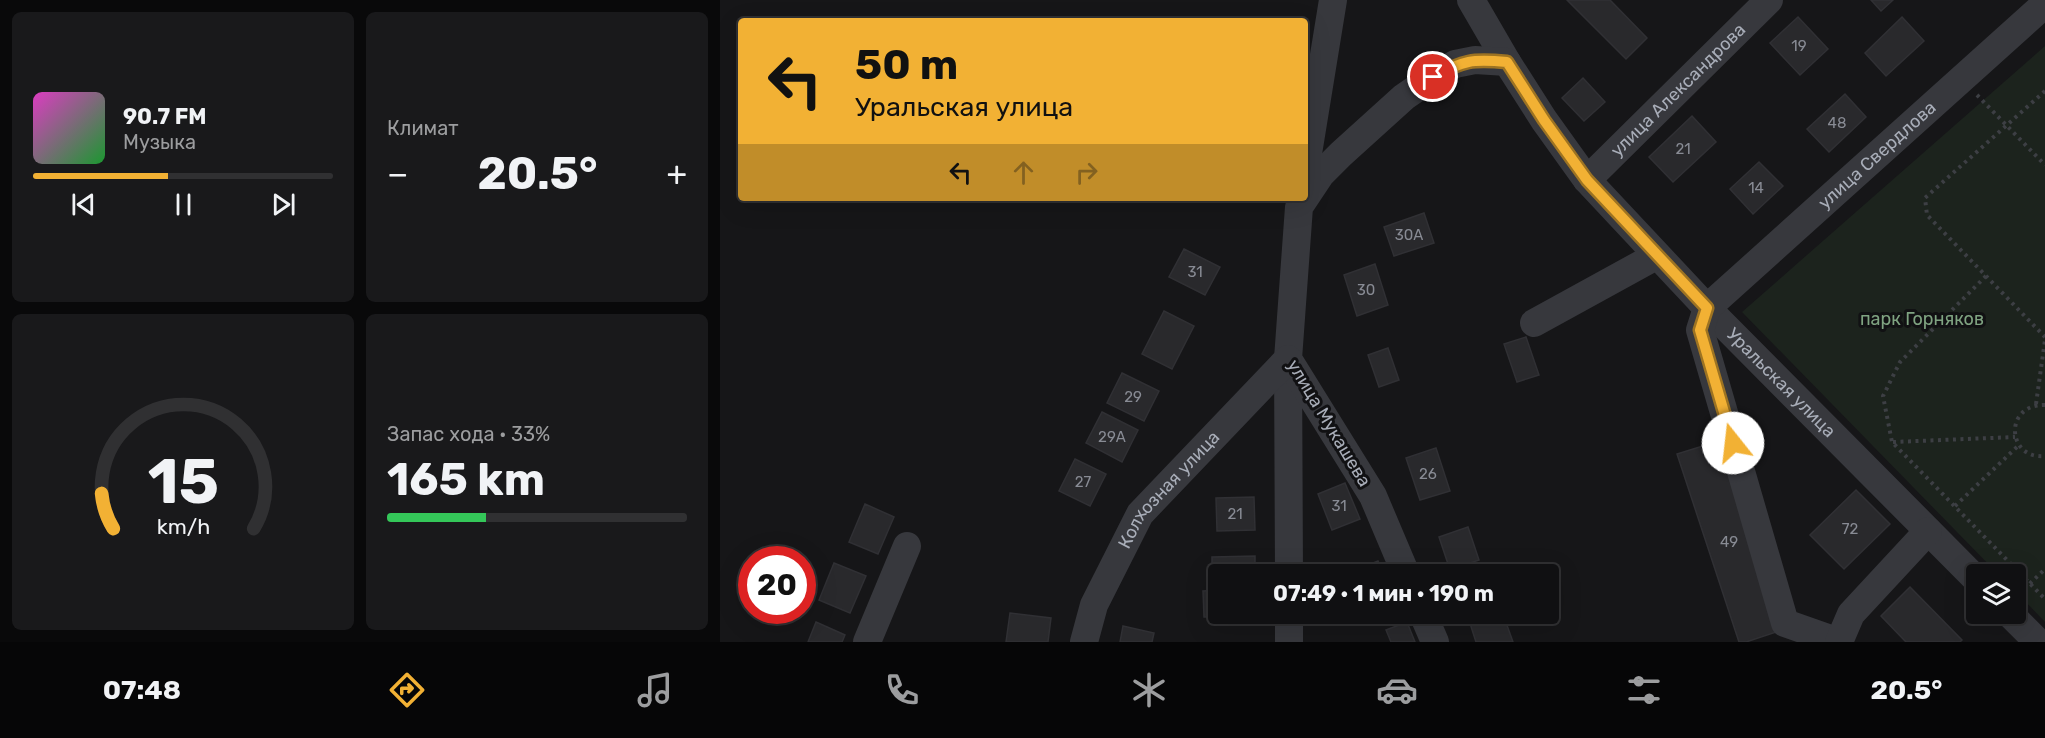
<!DOCTYPE html>
<html lang="ru">
<meta charset="utf-8">
<style>
:root{--surface:#101012;--page:#19191b;--text:#f1f3f6;--muted:#9c9d9f;--line:#303032;--accent:#f2b134}
body{margin:0;font-family:Rubik,sans-serif;background:var(--page);color:var(--text);height:100vh;display:flex;flex-direction:column;font-size:22px;white-space:nowrap}
*{box-sizing:border-box;margin:0}
p{font-size:20px;color:var(--muted)}
.icon{flex:none;width:33px;height:33px;fill:none;stroke:currentColor;stroke-width:2;stroke-linecap:round;stroke-linejoin:round}
.map{position:relative;flex:1;overflow:hidden}
.details{display:flex;flex-direction:column;gap:12px;padding:12px;background:#09090a;width:720px}
.details>*{flex:none}
.guide{position:absolute;left:18px;top:18px;width:570px;height:183px;border-radius:6px;box-shadow:0 6px 24px #0002,0 0 0 2px var(--line);background:#f2b134;color:#111;overflow:hidden}
.tools{position:absolute;left:1246px;top:564px;display:grid;gap:12px}
.tools a{display:grid;place-items:center;width:60px;height:60px;border-radius:6px;background:var(--surface);box-shadow:0 6px 24px #0002,0 0 0 2px var(--line);font-size:30px}
.speed{position:absolute;left:18px;top:546px;display:flex;gap:12px;font-size:30px;font-weight:700;text-align:center}
.speed>*{display:grid;place-content:center;width:78px;height:78px;border-radius:50%;background:var(--surface);box-shadow:0 6px 24px #0002,0 0 0 2px var(--line);line-height:1}
.speed .limit{border:9px solid #d22;background:#fff;color:#111}
.pin{position:absolute;display:grid;place-items:center;width:51px;height:51px;color:#fff;margin:-26px;border:3px solid #fff;border-radius:50%;box-shadow:0 2px 6px #0007}
.me{position:absolute;width:66px;margin:-33px;rotate:344deg;stroke-linejoin:round;filter:drop-shadow(0 0 4px #0008)}
.turn{display:flex;align-items:center;gap:21px;height:126px;padding:0 18px;font-size:27px}
.turn .icon{width:78px;height:78px;stroke-width:2.5}
.turn b{display:block;font-size:42px;line-height:51px}
.lanes{display:flex;align-items:center;height:57px;padding:0 18px;background:#0003;justify-content:center;gap:30px;direction:ltr}
.lanes .off{opacity:.35}
.big{font-size:45px;font-weight:700;line-height:1.1}
.details .tile{flex:1;display:flex;flex-direction:column;justify-content:center;gap:9px;min-width:0;padding:0 21px;border-radius:9px;background:var(--page)}
.details .dial{align-items:center;gap:0}
.dial svg{height:156px;overflow:visible;fill:none;stroke:var(--line);stroke-width:7;stroke-linecap:round;text-anchor:middle}
.dial text{fill:var(--text);stroke:none}
.song{display:flex;align-items:center;gap:18px}
.cover{width:72px;height:72px;border-radius:9px;background:linear-gradient(135deg,hsl(310 70% 55%),hsl(130 70% 35%))}
.played{height:6px;border-radius:3px;background:linear-gradient(90deg,var(--accent) 45%,var(--line) 45%)}
.keys{display:flex;justify-content:space-around;direction:ltr}
.heat{display:flex;justify-content:space-between;align-items:center;font-size:33px;direction:ltr}
.charge{height:9px;border-radius:4px;background:linear-gradient(90deg,#34c759 33%,var(--line) 0)}
.details .tiles{flex:1;display:grid;gap:12px;grid-template-columns:repeat(2,1fr)}
.trip{position:absolute;left:488px;top:564px;width:351px;height:60px;border-radius:6px;background:var(--surface);box-shadow:0 6px 24px #0002,0 0 0 2px var(--line);font-weight:700;line-height:60px;text-align:center}
.dock{display:flex;height:96px;justify-content:space-around;align-items:center;background:#060607;color:var(--muted)}
.dock .icon{width:42px;height:42px}
.dock .selected{color:var(--accent)}
.dock b{font-size:27px;color:var(--text)}
main{display:flex;flex:1;min-height:0}
.map>svg:first-child{display:block}
</style>
<main>
<section class="details">
<div class="tiles">
<div class="tile">
<div class="song"><i class="cover"></i><div><b>90.7 FM</b><p>Музыка</p></div></div>
<div class="played"></div>
<div class="keys"><svg class="icon" aria-label="previous" viewBox="0 0 24 24"><path d="M18 5L8 12l10 7zM5 5v14"/></svg><svg class="icon" aria-label="pause" viewBox="0 0 24 24"><path d="M8 5v14M16 5v14"/></svg><svg class="icon" aria-label="next" viewBox="0 0 24 24"><path d="M6 5l10 7-10 7zM19 5v14"/></svg></div>
</div>
<div class="tile"><p>Климат</p>
<div class="heat"><a>−</a><b class="big">20.5°</b><a>+</a></div>
</div>
<div class="tile dial"><svg viewBox="0 0 100 80">
<path d="M14 69A42 42 0 1 1 86 69"/>
<path d="M14 69A42 42 0 0 1 8 51" stroke="#f2b134"/>
<text x="50" y="56" font-size="32" font-weight="700">15</text>
<text x="50" y="72" font-size="11">km/h</text>
</svg></div>
<div class="tile"><p>Запас хода · 33%</p><b class="big">165 km</b><div class="charge"></div></div>
</div>
</section>
<div class="map">
<svg width="1325" height="642" viewBox="0 0 1325 642">
<rect width="100%" height="100%" fill="#161618"/>
<!-- green -->
<polygon fill="#1c231d" points="1325,46 1325,622 1296,592 1296,574 1278,574 1022,312"/>
<!-- building -->
<g fill="#29292c" stroke="#303034" stroke-width="1.5">
<polygon points="847,0 890,0 927,38 906,59"/>
<polygon points="1151,0 1173,0 1161,11"/>
<polygon points="1078,17 1108,49 1080,75 1050,43"/>
<polygon points="1182,17 1204,41 1166,76 1145,53"/>
<polygon points="863,78 885,102 864,121 842,98"/>
<polygon points="1125,94 1146,117 1109,152 1087,129"/>
<polygon points="972,116 996,142 953,182 929,157"/>
<polygon points="1039,162 1063,186 1033,214 1010,189"/>
<polygon points="704,213 714,243 674,256 664,227"/>
<polygon points="464,249 500,267 485,295 449,277"/>
<polygon points="655,264 668,305 637,316 624,275"/>
<polygon points="444,311 474,326 452,369 422,354"/>
<polygon points="806,337 819,375 797,382 784,344"/>
<polygon points="668,348 679,380 659,387 648,355"/>
<polygon points="402,373 439,391 424,421 387,403"/>
<polygon points="382,412 418,430 402,462 366,443"/>
<polygon points="999,441 1062,630 1026,642 1019,642 957,454"/>
<polygon points="716,448 730,491 700,500 686,458"/>
<polygon points="355,459 386,474 370,506 339,491"/>
<polygon points="625,483 640,519 612,530 598,494"/>
<polygon points="1136,490 1170,524 1124,569 1090,535"/>
<polygon points="534,497 535,530 497,531 496,498"/>
<polygon points="145,504 174,517 158,554 129,542"/>
<polygon points="748,527 759,560 730,570 719,537"/>
<polygon points="535,556 535,574 498,574 498,585 492,585 492,557"/>
<polygon points="658,561 664,574 632,574 631,572"/>
<polygon points="114,563 146,576 130,613 99,600"/>
<polygon points="1190,587 1242,640 1240,642 1186,642 1161,616"/>
<polygon points="498,590 498,614 530,614 530,616 484,617 483,591"/>
<polygon points="290,613 331,618 328,642 286,642"/>
<polygon points="747,614 783,614 793,642 756,642"/>
<polygon points="96,622 125,635 122,642 88,642"/>
<polygon points="687,622 695,642 671,642 666,630"/>
<polygon points="403,626 434,633 432,642 400,642"/>
</g>
<g fill="none" stroke-linecap="round" stroke-linejoin="round">
<!-- path -->
<g stroke="#3d3f44" stroke-width="4" stroke-dasharray="3 4.5" stroke-linecap="butt">
<polyline points="1325,91 1205,198 1207,215 1325,337"/>
<polyline points="1257,95 1325,165"/>
<polyline points="1266,276 1180,362 1163,396 1172,442 1324,598"/>
<polyline points="1316,404 1325,340"/>
<path d="M1325,405c-42,-1 -38,55 0,51"/>
<polyline points="1173,442 1295,437"/>
<polyline points="1235,506 1299,445"/>
<polyline points="1299,594 1325,569"/>
</g>
<!-- minor -->
<g stroke="#37383d" stroke-width="28">
<path id="s1" d="M751,0l36,62 37,58 43,60 120,128 270,272"/>
<polyline points="585,172 613,0"/>
<path id="s2" d="M867,180l182,-180"/>
<polyline points="814,323 936,256"/>
<polyline points="568,359 569,574"/>
<polyline points="686,574 653,496 568,359 579,207 601,174 621,154 684,97 713,77 735,64 755,60 787,62"/>
<polyline points="569,614 569,642"/>
<polyline points="703,614 715,642"/>
<polyline points="1290,614 1318,642"/>
<polyline points="147,642 187,546"/>
<path id="s3" d="M364,642l10,-37 46,-91 148,-155"/>
<path id="s4" d="M1119,642l-54,-19 -85,-293 7,-22 338,-304"/>
<polyline points="1119,642 1131,614 1208,531"/>
</g>
</g>
<g fill="none" stroke-linecap="round" stroke-linejoin="round">
<!-- route casing -->
<g stroke="#9d7322" stroke-width="15">
<path id="route" d="M713,77c31,-17 39,-18 74,-15l37,58 43,60 120,128 -7,22 33,113"/>
</g>
<!-- route -->
<use href="#route" stroke="#f2b134" stroke-width="10"/>
</g>
<g text-anchor="middle" stroke-width="6" stroke-linejoin="round" paint-order="stroke">
<!-- number labels -->
<g font-size="15" fill="#888b94">
<text x="1079" y="51">19</text>
<text x="1117" y="128">48</text>
<text x="963" y="154">21</text>
<text x="1036" y="193">14</text>
<text x="689" y="240">30А</text>
<text x="475" y="277">31</text>
<text x="646" y="295">30</text>
<text x="413" y="402">29</text>
<text x="392" y="442">29А</text>
<text x="708" y="479">26</text>
<text x="363" y="487">27</text>
<text x="619" y="511">31</text>
<text x="515" y="519">21</text>
<text x="1130" y="534">72</text>
<text x="1009" y="547">49</text>
</g>
<!-- street labels -->
<g font-size="18" fill="#a8adb8" stroke="#111113">
<text dy="6" stroke="none"><textPath href="#s2" startOffset="128">улица Александрова</textPath></text>
<text dy="6" stroke="none"><textPath href="#s4" startOffset="614">улица Свердлова</textPath></text>
<text dy="6" stroke="none"><textPath href="#s1" startOffset="495">Уральская улица</textPath></text>
<text transform="translate(609 423) rotate(59)" y="6">улица Мукашева</text>
<text dy="6" stroke="none"><textPath href="#s3" startOffset="177">Колхозная улица</textPath></text>
</g>
<!-- park labels -->
<g font-size="18" fill="#7fa381" stroke="#111113">
<text x="1202" y="325">парк Горняков</text>
</g>
</g>
</svg>
<div class="tools">
<a><svg class="icon" aria-label="layers" viewBox="0 0 24 24"><path d="M12 4l9 5-9 5-9-5zM3 14l9 5 9-5"/></svg></a>
</div>
<div class="speed"><div class="limit">20</div></div>
<div class="pin" style="left:713px;top:77px;background:#d93025"><svg class="icon" aria-label="arrive" viewBox="0 0 24 24"><path d="M6 21V4h12l-3 4 3 4H6"/></svg></div>
<svg class="me" style="left:1013px;top:443px" viewBox="-20 -20 40 40"><circle r="19" fill="#fff"/><path d="M0-13L10 11 0 6-10 11z" fill="#f2b134"/></svg>
<div class="trip">07:49 · 1 мин · 190 m</div>
<div class="guide">
<div class="turn"><svg class="icon" aria-label="left" viewBox="0 0 24 24"><path d="M17 20v-9H6M10 6l-5 5 5 5"/></svg><div><b>50 m</b>Уральская улица</div></div>
<div class="lanes"><svg class="icon" aria-label="left" viewBox="0 0 24 24"><path d="M17 20v-9H6M10 6l-5 5 5 5"/></svg><svg class="icon off" aria-label="ahead" viewBox="0 0 24 24"><path d="M12 20V5M6 11l6-6 6 6"/></svg><svg class="icon off" aria-label="right" viewBox="0 0 24 24"><path d="M7 20v-9h11M14 6l5 5-5 5"/></svg></div>
</div>
</div>
</main>
<nav class="dock">
<b>07:48</b>
<svg class="icon selected" aria-label="directions" viewBox="0 0 24 24"><path d="M12 3l9 9-9 9-9-9zM9 14v-3h6M13 9l2 2-2 2"/></svg>
<svg class="icon" aria-label="music" viewBox="0 0 24 24"><path d="M9 18V5l10-2v13"/><circle cx="6" cy="18" r="3"/><circle cx="16" cy="16" r="3"/></svg>
<svg class="icon" aria-label="phone" viewBox="0 0 24 24"><path d="M5 4h4l2 5-3 2q2 4 5 5l2-3 5 2v4C11 20 4 13 5 4z"/></svg>
<svg class="icon" aria-label="climate" viewBox="0 0 24 24"><path d="M12 3v18M4 7l16 10M4 17L20 7"/></svg>
<svg class="icon" aria-label="car" viewBox="0 0 24 24"><path d="M5 17H2v-5l4-1 3-4h7l3 4 3 1v5h-3M9 17h6M6 11h13"/><circle cx="7" cy="17" r="2"/><circle cx="17" cy="17" r="2"/></svg>
<svg class="icon" aria-label="filters" viewBox="0 0 24 24"><path d="M4 7h16M4 17h16"/><circle cx="9" cy="7" r="2"/><circle cx="15" cy="17" r="2"/></svg>
<b>20.5°</b>
</nav>
